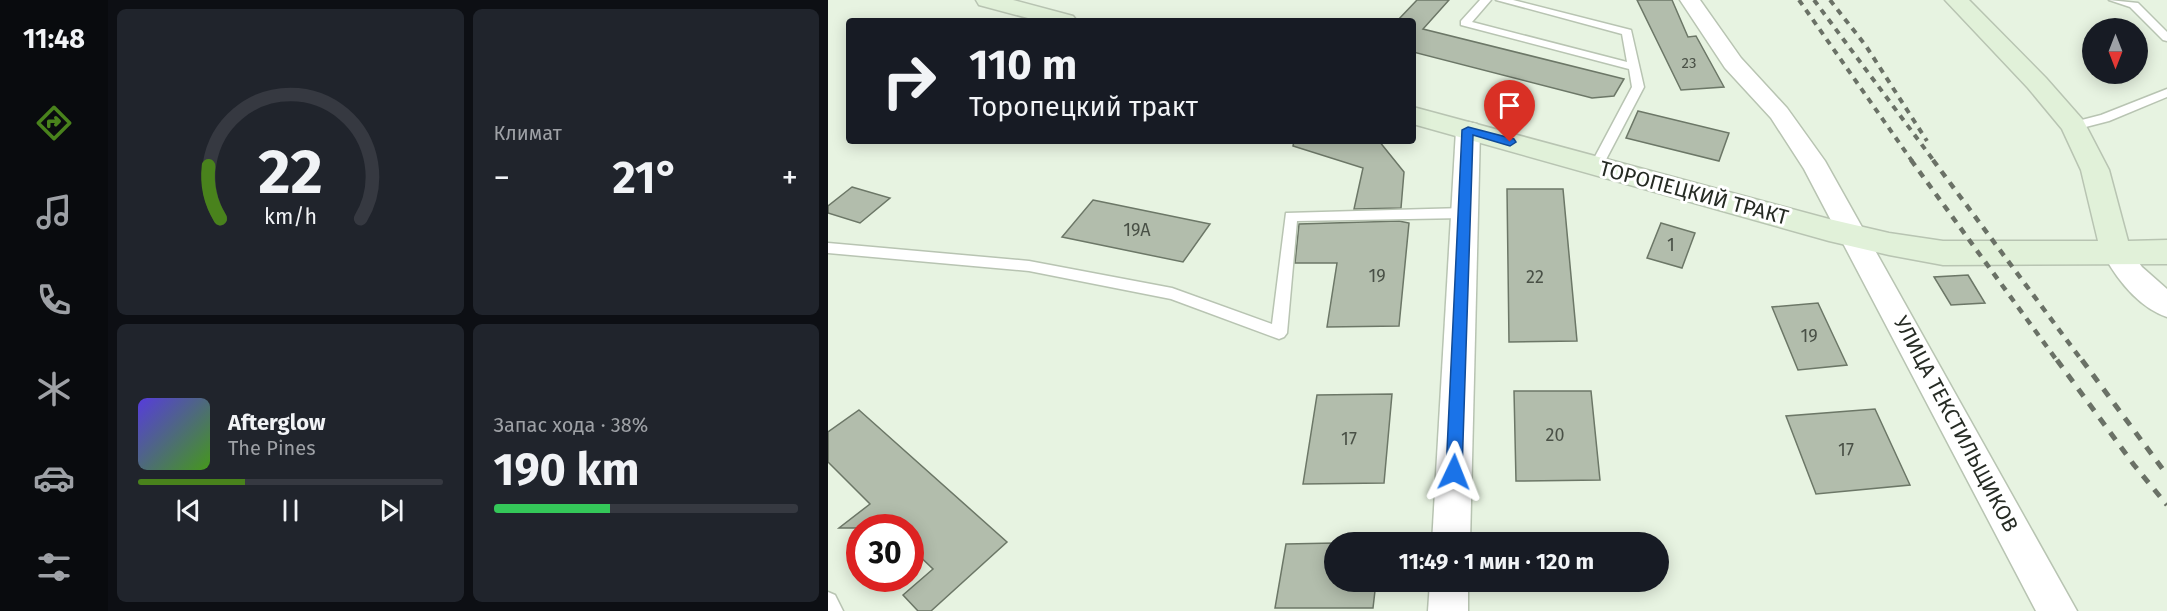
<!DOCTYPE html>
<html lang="ru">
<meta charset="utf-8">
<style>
:root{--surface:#171b24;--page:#20242c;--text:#f1f3f6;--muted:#9ea1a6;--line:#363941;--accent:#49821c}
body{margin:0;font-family:"Fira Sans",sans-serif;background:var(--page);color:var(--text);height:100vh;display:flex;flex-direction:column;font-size:22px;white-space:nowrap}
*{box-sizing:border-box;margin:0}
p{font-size:20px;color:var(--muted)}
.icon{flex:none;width:33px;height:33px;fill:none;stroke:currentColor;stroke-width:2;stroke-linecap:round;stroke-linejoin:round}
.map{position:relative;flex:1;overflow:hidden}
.side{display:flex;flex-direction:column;gap:9px;padding:9px;background:#0d0f14;width:720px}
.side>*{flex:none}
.banner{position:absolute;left:18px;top:18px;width:570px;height:126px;border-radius:6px;box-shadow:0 3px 15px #0003;background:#171b24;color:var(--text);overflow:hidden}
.needle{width:39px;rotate:180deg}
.fabs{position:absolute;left:1254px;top:18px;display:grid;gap:12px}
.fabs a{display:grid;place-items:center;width:66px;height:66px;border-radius:50%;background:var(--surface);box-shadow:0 3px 15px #0003;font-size:30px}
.speed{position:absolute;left:18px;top:514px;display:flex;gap:12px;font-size:30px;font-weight:700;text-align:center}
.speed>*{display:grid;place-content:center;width:78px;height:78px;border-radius:50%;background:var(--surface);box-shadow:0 3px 15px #0003;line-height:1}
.speed .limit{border:9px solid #d22;background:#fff;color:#111}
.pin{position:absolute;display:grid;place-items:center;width:51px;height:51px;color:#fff;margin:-62px -26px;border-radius:50% 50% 50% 0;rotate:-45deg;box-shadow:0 0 6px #0007}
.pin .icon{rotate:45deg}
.me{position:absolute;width:66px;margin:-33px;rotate:2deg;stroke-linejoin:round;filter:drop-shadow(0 0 4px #0008)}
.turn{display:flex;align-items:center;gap:21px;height:126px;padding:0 24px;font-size:27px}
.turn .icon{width:78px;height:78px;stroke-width:2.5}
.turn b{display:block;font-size:42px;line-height:51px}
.big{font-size:45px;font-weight:700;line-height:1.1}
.side .tile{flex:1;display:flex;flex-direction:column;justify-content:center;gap:9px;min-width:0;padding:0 21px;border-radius:9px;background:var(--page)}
.side .dial{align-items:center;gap:0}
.dial svg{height:156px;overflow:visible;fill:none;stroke:var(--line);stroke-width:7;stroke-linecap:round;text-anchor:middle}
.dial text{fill:var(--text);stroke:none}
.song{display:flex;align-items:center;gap:18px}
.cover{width:72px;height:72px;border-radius:9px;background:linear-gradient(135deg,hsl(250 70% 55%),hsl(100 70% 35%))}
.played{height:6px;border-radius:3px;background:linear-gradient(90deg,var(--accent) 35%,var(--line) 35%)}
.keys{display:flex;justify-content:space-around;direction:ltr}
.heat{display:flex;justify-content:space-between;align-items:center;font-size:33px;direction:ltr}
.charge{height:9px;border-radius:4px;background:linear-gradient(90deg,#34c759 38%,var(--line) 0)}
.side .tiles{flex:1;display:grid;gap:9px;grid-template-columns:repeat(2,1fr)}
.trip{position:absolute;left:496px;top:532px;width:345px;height:60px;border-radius:30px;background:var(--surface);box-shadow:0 3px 15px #0003;font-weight:700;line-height:60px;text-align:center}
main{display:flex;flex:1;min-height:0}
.dock{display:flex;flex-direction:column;width:108px;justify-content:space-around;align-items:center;background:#090b0e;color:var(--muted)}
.dock .icon{width:42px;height:42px}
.dock .current{color:var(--accent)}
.dock b{font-size:27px;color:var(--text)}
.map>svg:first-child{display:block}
</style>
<main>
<nav class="dock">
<b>11:48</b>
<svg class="icon current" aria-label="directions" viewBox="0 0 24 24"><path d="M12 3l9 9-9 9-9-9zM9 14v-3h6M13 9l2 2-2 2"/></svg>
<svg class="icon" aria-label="music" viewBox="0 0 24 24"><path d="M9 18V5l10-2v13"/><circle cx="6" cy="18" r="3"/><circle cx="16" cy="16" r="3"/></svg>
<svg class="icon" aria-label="phone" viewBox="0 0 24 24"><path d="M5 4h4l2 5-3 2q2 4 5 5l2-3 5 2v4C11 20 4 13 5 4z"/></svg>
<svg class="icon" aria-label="climate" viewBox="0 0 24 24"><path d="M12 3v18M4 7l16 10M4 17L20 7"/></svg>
<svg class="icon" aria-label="car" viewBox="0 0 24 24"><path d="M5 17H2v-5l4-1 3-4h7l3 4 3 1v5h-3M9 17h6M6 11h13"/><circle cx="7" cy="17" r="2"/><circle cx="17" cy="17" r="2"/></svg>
<svg class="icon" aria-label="filters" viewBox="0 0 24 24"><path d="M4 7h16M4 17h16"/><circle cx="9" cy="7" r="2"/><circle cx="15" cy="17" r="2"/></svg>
</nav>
<section class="side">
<div class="tiles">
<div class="tile dial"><svg viewBox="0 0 100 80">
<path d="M14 69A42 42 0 1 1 86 69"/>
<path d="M14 69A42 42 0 0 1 8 42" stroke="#49821c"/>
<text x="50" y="56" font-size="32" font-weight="700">22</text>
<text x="50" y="72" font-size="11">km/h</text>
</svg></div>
<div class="tile"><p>Климат</p>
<div class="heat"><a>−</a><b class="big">21°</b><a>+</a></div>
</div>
<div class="tile">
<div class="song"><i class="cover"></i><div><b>Afterglow</b><p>The Pines</p></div></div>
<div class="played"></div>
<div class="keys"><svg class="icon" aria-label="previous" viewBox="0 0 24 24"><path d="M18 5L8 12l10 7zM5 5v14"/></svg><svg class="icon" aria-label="pause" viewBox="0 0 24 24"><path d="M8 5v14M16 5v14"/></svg><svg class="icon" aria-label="next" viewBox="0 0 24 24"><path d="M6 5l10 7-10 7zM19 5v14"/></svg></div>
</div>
<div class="tile"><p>Запас хода · 38%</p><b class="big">190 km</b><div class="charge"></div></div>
</div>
</section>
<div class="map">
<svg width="1339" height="611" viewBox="0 0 1339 611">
<rect width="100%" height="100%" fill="#e7f3e1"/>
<!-- building -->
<g fill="#b2bdac" stroke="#6c7767" stroke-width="1.5">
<polygon points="589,0 621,0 595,29 796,79 786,96 764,98 585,52 585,21 569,21"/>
<polygon points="809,0 844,0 860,37 868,36 896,87 853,90"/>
<polygon points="810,111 901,133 891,161 798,138"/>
<polygon points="466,141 551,141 576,172 573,208 526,209 535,168 465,146"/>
<polygon points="24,187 62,198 32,223 0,213 0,206"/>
<polygon points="679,189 735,189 749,341 681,342"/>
<polygon points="265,200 382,224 355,262 234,237"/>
<polygon points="571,221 581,223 571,326 499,327 509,263 467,263 471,224"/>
<polygon points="833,223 867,233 854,268 819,258"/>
<polygon points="1140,275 1157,303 1123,305 1106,277"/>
<polygon points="990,303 1019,365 970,370 944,307"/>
<polygon points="686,391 763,391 772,480 688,481"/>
<polygon points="564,394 556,483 475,484 489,395"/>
<polygon points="1047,409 1082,485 988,494 958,416"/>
<polygon points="31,410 179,542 103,611 90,611 75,595 105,569 82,547 82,528 11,528 42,504 0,462 0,432"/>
<polygon points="507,543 507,582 548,582 545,608 447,608 458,544"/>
</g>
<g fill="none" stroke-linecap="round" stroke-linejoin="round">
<!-- lane casing -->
<g stroke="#b8c4b2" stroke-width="3">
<g id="lane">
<polygon points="652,0 663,0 644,22 799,62 794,34 668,0 685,0 803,30 816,87 773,169 768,170 762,166 804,87 801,69 633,25 633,21"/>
<polygon points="1281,0 1310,3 1339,32 1339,41 1335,40 1302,7"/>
<polygon points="1339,89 1339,97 1281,121 1246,130 1240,126 1242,123 1273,115"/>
<polygon points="636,208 643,213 636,218 469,221 459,333 456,337 451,339 343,299 201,271 0,253 0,243 201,261 344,288 444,324 458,213"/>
<polygon points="0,592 7,595 15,611 0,611"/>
</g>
</g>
<!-- street casing -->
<g stroke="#b8c4b2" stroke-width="3">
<g id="street">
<polygon points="852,0 872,0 913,58 959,108 997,161 1249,611 1208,611 976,169 943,118 897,68"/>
<polygon points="640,122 649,124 652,130 642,543 604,543 628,130 631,124"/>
<path d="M1288,241l10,4 16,22 25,22v28c-29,-10 -51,-39 -65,-65l4,-7z"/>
<polygon points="602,582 640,582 640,611 600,611"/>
</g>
</g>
<!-- secondary casing -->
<g stroke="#b8c4b2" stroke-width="3">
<g id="secondary">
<polygon points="148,0 185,0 245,16 249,21 211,21 151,5"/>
<polygon points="1117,0 1141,0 1218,78 1255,120 1281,170 1300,241 1339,240 1339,264 1115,265 1061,255 1001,241 585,124 585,107 1001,219 1061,233 1115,241 1270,241 1253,170 1234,129 1200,88"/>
</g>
</g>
<!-- lane -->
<use href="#lane" fill="#fff" fill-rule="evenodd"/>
<!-- street -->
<use href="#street" fill="#fff" fill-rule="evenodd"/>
<!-- secondary -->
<use href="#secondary" fill="#e1f1d9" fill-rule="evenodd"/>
<!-- rail-far2 -->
<g stroke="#6a7166" stroke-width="4" stroke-dasharray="6 6" stroke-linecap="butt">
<polyline points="971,0 1084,161"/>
<polyline points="986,0 1106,161"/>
<polyline points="1002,0 1038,46 1099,141"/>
</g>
<!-- rail-far1 -->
<g stroke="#6a7166" stroke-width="4.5" stroke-dasharray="7 7" stroke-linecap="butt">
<polyline points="1083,160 1230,362"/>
<polyline points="1105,160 1255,362"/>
</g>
<!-- rail -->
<g stroke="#6a7166" stroke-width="5" stroke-dasharray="9 9" stroke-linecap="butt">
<polyline points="1229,360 1306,465 1339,505"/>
<polyline points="1254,360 1339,475"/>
</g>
</g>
<!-- route -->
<polygon fill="#1a73e8" stroke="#114b97" stroke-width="1.5" points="640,127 686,139 688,142 682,146 645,135 634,472 632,478 626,480 620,478 618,472 634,130"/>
<g text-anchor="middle" stroke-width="6" stroke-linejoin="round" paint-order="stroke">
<!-- far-number labels -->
<g font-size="15" fill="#495046">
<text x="861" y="68">23</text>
</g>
<!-- number labels -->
<g font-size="18" fill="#495046">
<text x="309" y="236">19А</text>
<text x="843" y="251">1</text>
<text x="549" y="282">19</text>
<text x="707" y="283">22</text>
<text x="981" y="342">19</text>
<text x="727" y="441">20</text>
<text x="521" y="445">17</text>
<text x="1018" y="456">17</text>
</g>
<!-- street labels -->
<g font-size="21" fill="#262b24" stroke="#fff">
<text transform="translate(866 193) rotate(15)" y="7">ТОРОПЕЦКИЙ ТРАКТ</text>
<text transform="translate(1128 424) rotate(62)" y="7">УЛИЦА ТЕКСТИЛЬЩИКОВ</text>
</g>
</g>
</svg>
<div class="fabs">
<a><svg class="needle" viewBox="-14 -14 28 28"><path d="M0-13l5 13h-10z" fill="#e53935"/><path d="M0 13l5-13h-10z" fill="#9ea1a6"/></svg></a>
</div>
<div class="speed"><div class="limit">30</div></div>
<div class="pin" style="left:682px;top:142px;background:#d93025"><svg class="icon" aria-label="arrive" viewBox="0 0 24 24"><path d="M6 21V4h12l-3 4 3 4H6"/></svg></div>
<svg class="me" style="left:626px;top:472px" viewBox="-20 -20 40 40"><path d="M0-17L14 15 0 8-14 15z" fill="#1a73e8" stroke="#fff" stroke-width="4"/></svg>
<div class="trip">11:49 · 1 мин · 120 m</div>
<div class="banner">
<div class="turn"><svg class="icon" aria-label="right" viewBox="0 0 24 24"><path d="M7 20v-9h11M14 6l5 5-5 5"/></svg><div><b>110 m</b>Торопецкий тракт</div></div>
</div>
</div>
</main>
